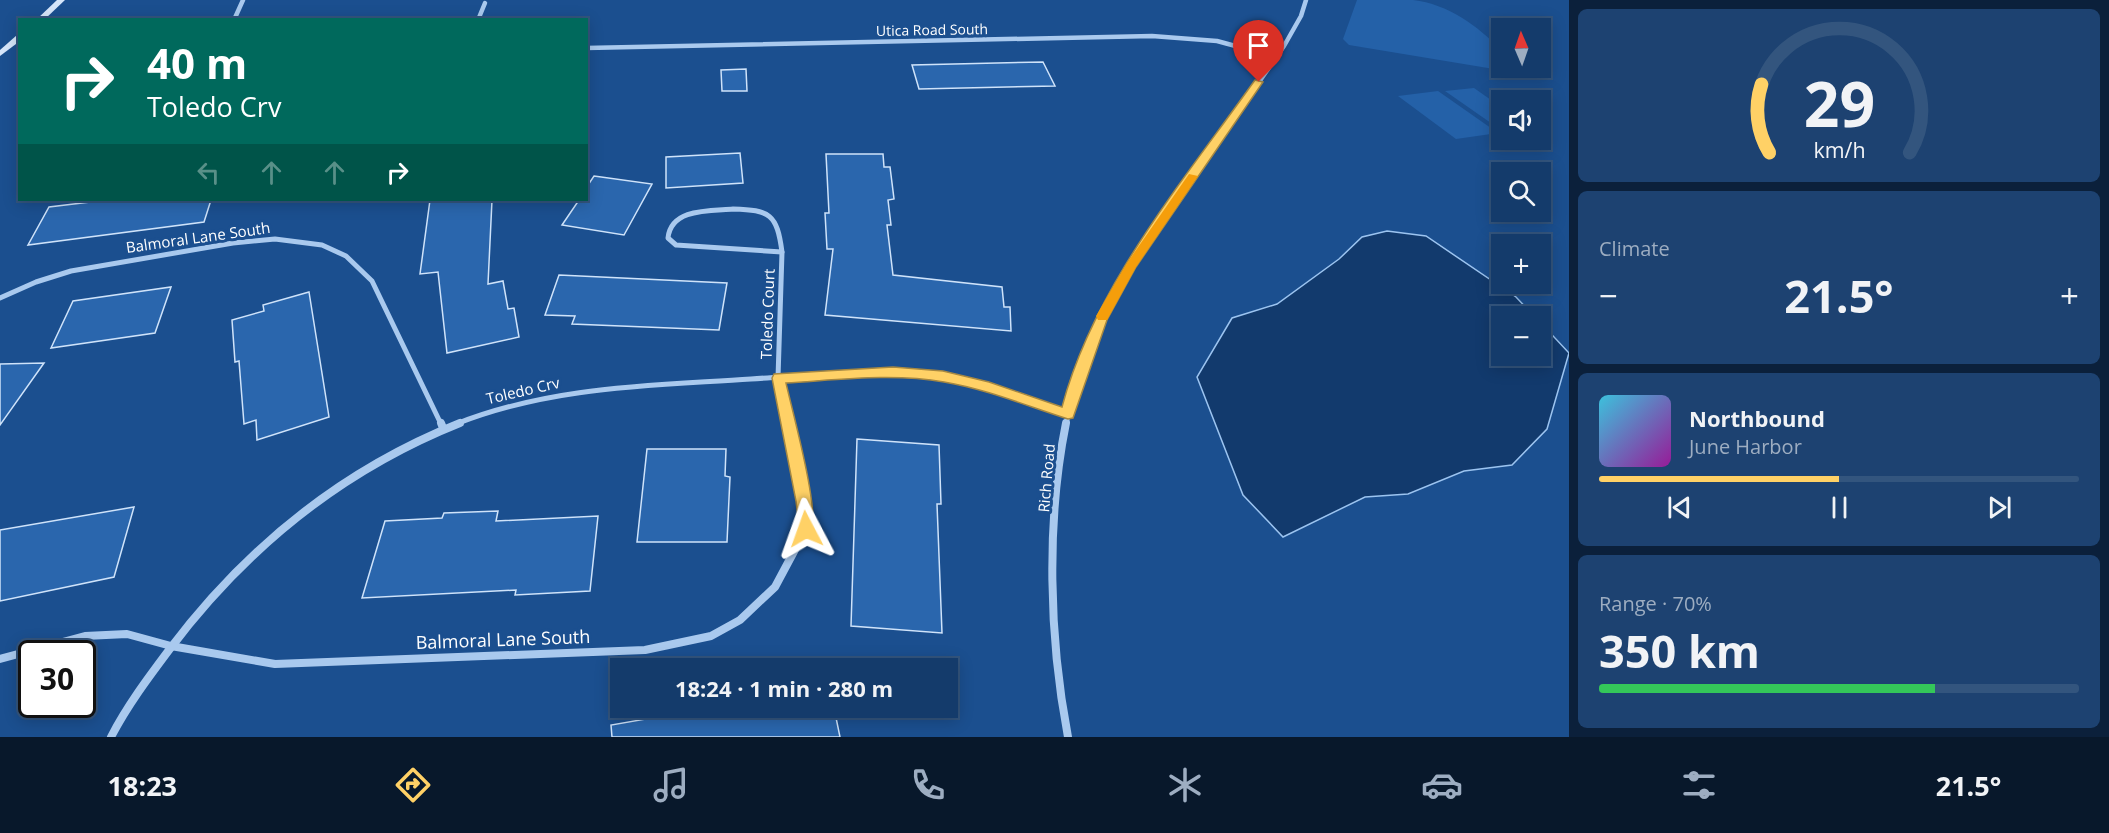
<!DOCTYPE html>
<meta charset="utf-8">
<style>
:root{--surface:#143b6b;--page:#1d4271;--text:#f1f3f6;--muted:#9dadc1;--line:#33557e;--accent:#ffd166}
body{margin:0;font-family:"Open Sans",sans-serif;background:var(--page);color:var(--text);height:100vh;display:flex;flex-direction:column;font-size:22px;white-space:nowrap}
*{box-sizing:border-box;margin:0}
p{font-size:20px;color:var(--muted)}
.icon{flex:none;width:33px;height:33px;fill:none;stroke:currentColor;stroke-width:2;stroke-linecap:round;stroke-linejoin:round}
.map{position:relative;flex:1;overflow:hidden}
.panel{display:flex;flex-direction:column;gap:9px;padding:9px;background:#0b203b;width:540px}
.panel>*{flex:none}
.top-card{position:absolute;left:18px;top:18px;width:570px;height:183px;border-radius:0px;box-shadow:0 3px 15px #0003,0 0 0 2px var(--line);background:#00695c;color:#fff;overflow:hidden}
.needle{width:39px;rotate:358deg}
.buttons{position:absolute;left:1491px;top:18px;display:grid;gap:12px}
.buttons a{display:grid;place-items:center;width:60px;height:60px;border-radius:0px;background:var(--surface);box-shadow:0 3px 15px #0003,0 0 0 2px var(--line);font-size:30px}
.speed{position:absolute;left:18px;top:640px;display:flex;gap:12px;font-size:30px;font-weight:700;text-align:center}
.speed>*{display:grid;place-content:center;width:78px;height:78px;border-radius:50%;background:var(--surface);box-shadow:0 3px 15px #0003,0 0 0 2px var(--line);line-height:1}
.speed .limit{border:3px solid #111;border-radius:9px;background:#fff;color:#111}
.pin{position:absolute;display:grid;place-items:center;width:51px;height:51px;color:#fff;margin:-62px -26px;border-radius:50% 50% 50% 0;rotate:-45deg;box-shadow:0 0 6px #0007}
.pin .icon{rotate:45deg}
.me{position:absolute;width:66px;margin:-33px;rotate:356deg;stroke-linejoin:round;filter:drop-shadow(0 0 4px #0008)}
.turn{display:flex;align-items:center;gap:21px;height:126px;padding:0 30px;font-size:27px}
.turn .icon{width:78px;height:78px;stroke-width:2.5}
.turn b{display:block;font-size:42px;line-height:51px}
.lanes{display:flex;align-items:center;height:57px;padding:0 30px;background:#0003;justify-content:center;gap:30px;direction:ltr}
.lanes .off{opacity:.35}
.big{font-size:45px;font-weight:700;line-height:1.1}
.panel .card{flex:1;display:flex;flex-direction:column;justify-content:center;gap:9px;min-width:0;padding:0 21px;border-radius:9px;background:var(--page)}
.panel .dial{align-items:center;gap:0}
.dial svg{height:156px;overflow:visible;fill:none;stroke:var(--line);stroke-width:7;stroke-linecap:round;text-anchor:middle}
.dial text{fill:var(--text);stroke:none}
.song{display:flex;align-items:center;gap:18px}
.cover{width:72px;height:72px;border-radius:9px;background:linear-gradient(135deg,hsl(190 70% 55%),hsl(300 70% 35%))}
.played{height:6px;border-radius:3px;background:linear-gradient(90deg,var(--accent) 50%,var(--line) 50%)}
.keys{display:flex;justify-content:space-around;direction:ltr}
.heat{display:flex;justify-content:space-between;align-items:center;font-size:33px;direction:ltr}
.charge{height:9px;border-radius:4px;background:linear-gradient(90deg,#34c759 70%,var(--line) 0)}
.trip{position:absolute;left:610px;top:658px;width:348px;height:60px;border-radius:0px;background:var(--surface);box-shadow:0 3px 15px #0003,0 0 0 2px var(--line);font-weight:700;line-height:60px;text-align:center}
.menu{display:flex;height:96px;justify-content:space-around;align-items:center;background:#08182b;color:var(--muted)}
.menu .icon{width:42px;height:42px}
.menu .on{color:var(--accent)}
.menu b{font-size:27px;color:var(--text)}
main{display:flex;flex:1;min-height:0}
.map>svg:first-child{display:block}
</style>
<main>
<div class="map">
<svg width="1569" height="737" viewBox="0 0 1569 737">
<rect width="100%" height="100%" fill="#1b4f8f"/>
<!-- green -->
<g fill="#2461a8">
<path d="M1357,0c18,0 38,0 56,0 35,4 65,26 88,50l1,18h9l1,4 -163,-27 -6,-6z"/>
<polygon points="1474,88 1501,107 1501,130 1445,91"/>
<polygon points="1438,91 1498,133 1456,139 1398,96"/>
</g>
<!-- water -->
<polygon fill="#123a6d" stroke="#9cc4f0" stroke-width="1.5" points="1387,231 1426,236 1516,297 1534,316 1502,316 1502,356 1540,356 1541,323 1569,353 1547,429 1512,465 1464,471 1408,494 1365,497 1283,537 1243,495 1197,377 1232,318 1277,304 1339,259 1362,237"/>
<!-- building -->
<g fill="#2a66ad" stroke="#cfe3fa" stroke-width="1.5">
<polygon points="1043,62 1055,86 919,89 912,65"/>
<polygon points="746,69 747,91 722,91 721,70"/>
<polygon points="740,153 743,183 666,188 666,157"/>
<polygon points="826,154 883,154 884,167 890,167 894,199 888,200 891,225 887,225 893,275 1002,287 1004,307 1010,307 1011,331 825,315 833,249 827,249 825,213 829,213"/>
<polygon points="594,176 652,184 624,235 562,225 579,200 586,200 586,188"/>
<polygon points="107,200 211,200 204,222 28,245 49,207"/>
<polygon points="430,200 492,200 488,284 503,281 508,309 514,308 519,337 447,353 438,272 420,274"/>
<polygon points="559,275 727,283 719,330 572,324 575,316 545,315"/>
<polygon points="171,287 155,333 51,348 73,301"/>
<polygon points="309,292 329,417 257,440 256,420 244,424 239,361 235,362 232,320 264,311 263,305"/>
<polygon points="44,363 0,425 0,364"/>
<polygon points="857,439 939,445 941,504 937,504 942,633 851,626"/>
<polygon points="647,449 726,449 725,476 730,477 727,542 637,542"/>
<polygon points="134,507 114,577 0,601 0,530"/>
<polygon points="498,511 496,521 598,516 590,591 515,595 516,590 362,598 385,521 442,518 444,513"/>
<polygon points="709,708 834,708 840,737 612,737 611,725"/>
</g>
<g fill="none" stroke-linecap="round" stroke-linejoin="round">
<!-- minor-far2 -->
<g stroke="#a9c9ee" stroke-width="4.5">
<polyline points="234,20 243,0"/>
<polyline points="478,20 485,3"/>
<polyline points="586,48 1152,36 1217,41 1276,57"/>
<polyline points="1188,184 1284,46 1301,16 1306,0"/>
</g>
<!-- minor-far1 -->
<g stroke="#a9c9ee" stroke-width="5">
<path d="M733,209c37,1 44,5 49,43l-106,-7 -8,-7c3,-30 42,-27 65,-29z"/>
<polyline points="782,252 778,378 788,424"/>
<polyline points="0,298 36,282 71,271 233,243 275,239 322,245 346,256 372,281 441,424"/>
<path d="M456,424c96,-38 194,-38 295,-45 63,-4 128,-12 191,-3 43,6 85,24 126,38"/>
<path d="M1066,424c21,-97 67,-162 123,-241"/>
</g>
<!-- minor -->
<g stroke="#a9c9ee" stroke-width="8">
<polyline points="441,423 443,428"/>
<path d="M1066,423c-20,99 -17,215 2,314"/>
<polyline points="0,659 85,636 127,634 171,646 275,664 645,650 711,636 740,620 775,587 806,529 804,501 787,423"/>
<path d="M111,737c16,-31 37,-59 58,-87 76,-101 173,-180 291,-227"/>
</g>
<!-- secondary -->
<g fill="#d6e6fa" fill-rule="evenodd">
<polygon points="57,0 65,0 44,20 36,20"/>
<polygon points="17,35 20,35 20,41 0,56 0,50"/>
</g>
</g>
<!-- route -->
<path fill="#ffd166" stroke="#a68842" stroke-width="1.5" d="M1255,80l8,2 -127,185 -29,53 -34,98 -5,1c-41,-13 -82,-30 -124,-37 -52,-9 -106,-2 -158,1 6,27 35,131 25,151h-11l-4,-33 -24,-123 2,-4 119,-7 50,4 46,11 73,25c32,-121 122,-227 193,-327z"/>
<!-- slow -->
<polygon fill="#f59e0b" points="1189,174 1198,176 1136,267 1107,320 1098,320 1096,316 1127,263"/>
<g text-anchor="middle" stroke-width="6" stroke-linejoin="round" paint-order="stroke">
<!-- far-street labels -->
<g font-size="14" fill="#fff" stroke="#1b4f8f">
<text transform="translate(932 30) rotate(-1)" y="5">Utica Road South</text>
</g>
<!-- street labels -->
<g font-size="15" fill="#fff" stroke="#1b4f8f">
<text transform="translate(198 238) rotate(-8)" y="5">Balmoral Lane South</text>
<text transform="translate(768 314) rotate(-88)" y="5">Toledo Court</text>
<text transform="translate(523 391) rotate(-13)" y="5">Toledo Crv</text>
<text transform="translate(1047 478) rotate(-85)" y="5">Rich Road</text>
</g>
<!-- near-street labels -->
<g font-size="18" fill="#fff" stroke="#1b4f8f">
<text transform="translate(503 640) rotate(-2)" y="6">Balmoral Lane South</text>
</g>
</g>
</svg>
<div class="buttons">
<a><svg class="needle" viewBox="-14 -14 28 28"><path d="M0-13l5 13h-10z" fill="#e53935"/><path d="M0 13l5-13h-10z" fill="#9dadc1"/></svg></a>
<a><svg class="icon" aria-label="sound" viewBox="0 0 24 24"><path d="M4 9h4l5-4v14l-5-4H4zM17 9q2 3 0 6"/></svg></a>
<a><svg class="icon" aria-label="search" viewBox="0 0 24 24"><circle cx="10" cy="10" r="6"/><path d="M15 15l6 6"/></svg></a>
<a>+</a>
<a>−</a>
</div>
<div class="speed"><div class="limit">30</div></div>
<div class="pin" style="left:1259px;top:82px;background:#d93025"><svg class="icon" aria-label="arrive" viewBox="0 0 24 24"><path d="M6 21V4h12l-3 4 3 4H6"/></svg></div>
<svg class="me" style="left:806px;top:529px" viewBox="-20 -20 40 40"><path d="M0-17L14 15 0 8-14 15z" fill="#ffd166" stroke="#fff" stroke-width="4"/></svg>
<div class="trip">18:24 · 1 min · 280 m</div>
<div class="top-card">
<div class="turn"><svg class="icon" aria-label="right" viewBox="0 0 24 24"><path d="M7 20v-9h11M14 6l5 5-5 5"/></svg><div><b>40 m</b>Toledo Crv</div></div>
<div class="lanes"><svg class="icon off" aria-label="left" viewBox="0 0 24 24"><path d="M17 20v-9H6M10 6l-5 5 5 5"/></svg><svg class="icon off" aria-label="ahead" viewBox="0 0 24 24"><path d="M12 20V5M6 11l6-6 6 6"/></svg><svg class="icon off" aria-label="ahead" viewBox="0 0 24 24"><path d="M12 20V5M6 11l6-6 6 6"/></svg><svg class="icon" aria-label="right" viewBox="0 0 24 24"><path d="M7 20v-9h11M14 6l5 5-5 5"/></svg></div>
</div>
</div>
<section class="panel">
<div class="card dial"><svg viewBox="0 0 100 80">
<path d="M14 69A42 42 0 1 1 86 69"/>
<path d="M14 69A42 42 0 0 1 10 34" stroke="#ffd166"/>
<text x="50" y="56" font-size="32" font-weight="700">29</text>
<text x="50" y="72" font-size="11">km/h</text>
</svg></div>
<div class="card"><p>Climate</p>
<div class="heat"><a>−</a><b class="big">21.5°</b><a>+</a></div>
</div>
<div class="card">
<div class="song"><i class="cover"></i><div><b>Northbound</b><p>June Harbor</p></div></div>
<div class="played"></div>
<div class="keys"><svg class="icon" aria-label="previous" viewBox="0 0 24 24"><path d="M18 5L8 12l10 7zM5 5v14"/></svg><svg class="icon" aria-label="pause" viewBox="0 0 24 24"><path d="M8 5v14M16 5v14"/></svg><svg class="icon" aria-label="next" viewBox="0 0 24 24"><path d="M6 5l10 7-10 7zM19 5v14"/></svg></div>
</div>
<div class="card"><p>Range · 70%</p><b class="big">350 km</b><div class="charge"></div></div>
</section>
</main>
<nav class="menu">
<b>18:23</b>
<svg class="icon on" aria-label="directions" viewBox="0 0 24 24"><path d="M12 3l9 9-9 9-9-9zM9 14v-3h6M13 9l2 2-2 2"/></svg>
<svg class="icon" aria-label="music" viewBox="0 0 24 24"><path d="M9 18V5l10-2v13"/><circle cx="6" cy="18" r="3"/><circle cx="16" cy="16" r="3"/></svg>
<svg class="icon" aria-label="phone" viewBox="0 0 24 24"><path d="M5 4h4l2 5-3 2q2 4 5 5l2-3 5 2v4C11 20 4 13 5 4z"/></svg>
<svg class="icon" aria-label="climate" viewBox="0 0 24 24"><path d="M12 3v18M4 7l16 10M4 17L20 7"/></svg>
<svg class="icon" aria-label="car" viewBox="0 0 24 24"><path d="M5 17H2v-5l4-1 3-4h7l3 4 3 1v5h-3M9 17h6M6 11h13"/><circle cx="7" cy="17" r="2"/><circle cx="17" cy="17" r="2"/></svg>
<svg class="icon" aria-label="filters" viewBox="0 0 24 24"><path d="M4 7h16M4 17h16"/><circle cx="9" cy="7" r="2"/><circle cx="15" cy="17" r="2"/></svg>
<b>21.5°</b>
</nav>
